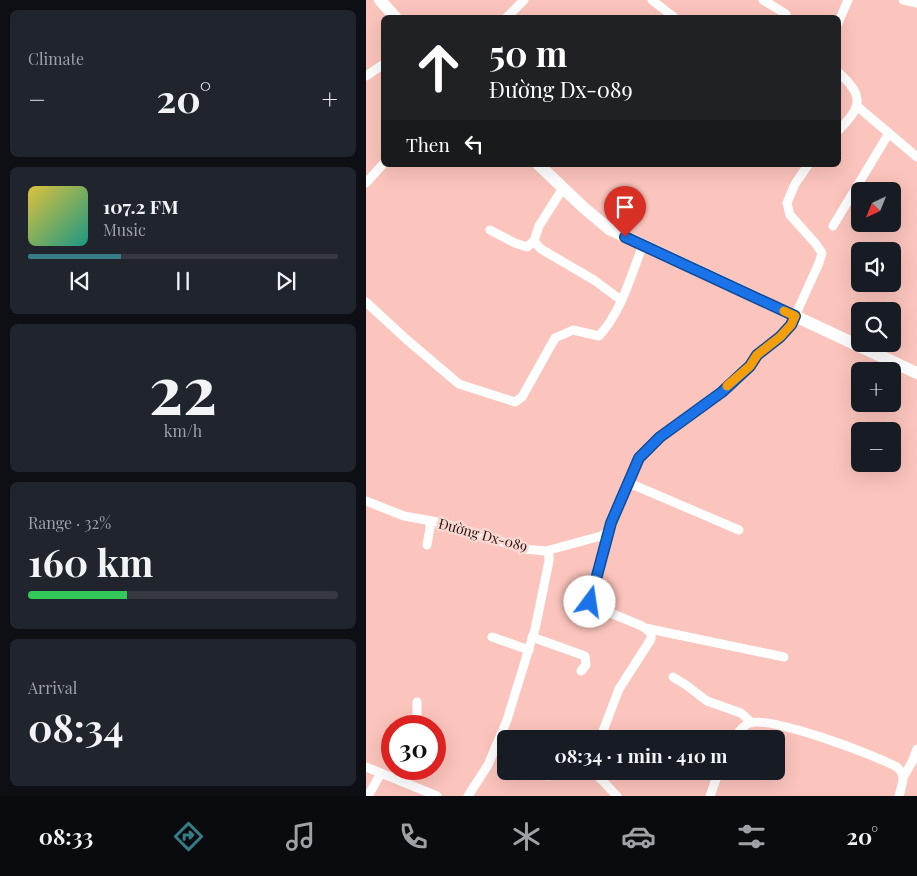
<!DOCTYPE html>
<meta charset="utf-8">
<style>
:root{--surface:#171b24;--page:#20242c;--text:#f1f3f6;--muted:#9ea1a6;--line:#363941;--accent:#357c86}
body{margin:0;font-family:"Playfair Display",serif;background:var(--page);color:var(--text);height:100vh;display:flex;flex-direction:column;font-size:19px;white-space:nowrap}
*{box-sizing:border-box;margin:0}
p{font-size:16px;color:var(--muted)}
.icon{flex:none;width:28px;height:28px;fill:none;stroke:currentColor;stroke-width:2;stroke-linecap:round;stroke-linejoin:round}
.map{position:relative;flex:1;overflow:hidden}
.side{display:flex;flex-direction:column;gap:10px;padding:10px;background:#0d0f14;width:366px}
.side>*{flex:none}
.hud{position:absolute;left:15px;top:15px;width:460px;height:152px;border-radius:8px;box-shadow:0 5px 20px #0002;background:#202124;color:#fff;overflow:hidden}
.needle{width:32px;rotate:223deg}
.fabs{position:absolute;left:485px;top:182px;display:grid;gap:10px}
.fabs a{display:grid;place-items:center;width:50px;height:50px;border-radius:8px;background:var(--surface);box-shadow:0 5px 20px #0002;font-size:25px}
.speed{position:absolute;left:15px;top:715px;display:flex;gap:10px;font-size:25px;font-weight:700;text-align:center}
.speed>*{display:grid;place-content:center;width:65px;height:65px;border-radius:50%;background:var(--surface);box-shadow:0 5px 20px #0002;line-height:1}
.speed .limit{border:8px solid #d22;background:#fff;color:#111}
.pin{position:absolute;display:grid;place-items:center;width:42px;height:42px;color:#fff;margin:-51px -21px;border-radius:50% 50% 50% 0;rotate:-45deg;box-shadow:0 0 5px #0007}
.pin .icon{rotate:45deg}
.me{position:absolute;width:55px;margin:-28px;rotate:14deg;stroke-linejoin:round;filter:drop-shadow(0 0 4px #0008)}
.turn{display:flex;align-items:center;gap:18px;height:105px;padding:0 25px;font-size:22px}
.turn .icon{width:65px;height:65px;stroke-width:2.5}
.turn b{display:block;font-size:35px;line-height:42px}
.then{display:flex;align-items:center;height:48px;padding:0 25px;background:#0003;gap:10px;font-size:19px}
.big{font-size:38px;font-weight:700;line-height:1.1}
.side .card{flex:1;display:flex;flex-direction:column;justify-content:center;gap:8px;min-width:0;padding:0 18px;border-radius:8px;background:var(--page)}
.side .dial{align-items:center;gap:0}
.dial b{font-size:65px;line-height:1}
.song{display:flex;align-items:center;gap:15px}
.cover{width:60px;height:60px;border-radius:8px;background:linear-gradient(135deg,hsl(50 70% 55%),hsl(170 70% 35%))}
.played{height:5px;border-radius:2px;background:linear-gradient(90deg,var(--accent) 30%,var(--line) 30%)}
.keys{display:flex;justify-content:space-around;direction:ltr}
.heat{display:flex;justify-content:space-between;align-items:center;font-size:28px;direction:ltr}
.charge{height:8px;border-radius:4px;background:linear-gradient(90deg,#34c759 32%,var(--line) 0)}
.trip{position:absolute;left:131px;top:730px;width:288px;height:50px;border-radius:8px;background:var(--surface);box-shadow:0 5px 20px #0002;font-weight:700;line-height:50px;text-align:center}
.tab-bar{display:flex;height:80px;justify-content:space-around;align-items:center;background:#090b0e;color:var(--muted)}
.tab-bar .icon{width:35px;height:35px}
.tab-bar .selected{color:var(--accent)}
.tab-bar b{font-size:22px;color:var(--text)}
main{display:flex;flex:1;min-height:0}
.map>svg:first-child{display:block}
</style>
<main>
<section class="side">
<div class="card"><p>Climate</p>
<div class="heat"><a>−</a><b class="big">20°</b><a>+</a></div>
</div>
<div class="card">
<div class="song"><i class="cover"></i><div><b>107.2 FM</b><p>Music</p></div></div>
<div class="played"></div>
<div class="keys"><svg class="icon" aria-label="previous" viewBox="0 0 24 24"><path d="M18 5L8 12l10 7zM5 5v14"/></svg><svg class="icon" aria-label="pause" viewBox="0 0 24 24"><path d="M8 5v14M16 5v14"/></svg><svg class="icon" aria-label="next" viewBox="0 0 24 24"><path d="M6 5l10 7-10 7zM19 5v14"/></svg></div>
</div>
<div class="card dial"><b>22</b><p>km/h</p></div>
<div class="card"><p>Range · 32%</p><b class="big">160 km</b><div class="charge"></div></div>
<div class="card"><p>Arrival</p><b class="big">08:34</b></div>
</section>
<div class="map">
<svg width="551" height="796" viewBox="0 0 551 796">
<rect width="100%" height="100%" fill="#fbc4bc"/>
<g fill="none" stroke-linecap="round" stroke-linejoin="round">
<!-- street -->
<g stroke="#fff" stroke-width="9">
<polyline points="286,0 309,18"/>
<polyline points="397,0 420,14 420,18"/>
<polyline points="537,0 551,3"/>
<polyline points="140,18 158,0"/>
<polyline points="472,23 482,0"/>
<path d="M472,72c28,25 23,35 0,59"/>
<polyline points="0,76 18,64"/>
<polyline points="492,107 551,157"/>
<polyline points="0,183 18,163"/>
<polyline points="467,226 523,133"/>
<polyline points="124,230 149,243 161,247 168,241 173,226 197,188"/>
<polyline points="168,241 175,249 228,280 255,300"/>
<path d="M0,302l40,37 53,45 56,18 7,-5 33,-59 18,-8 26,6c23,-25 32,-61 44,-91"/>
<polyline points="263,483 373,530"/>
<polyline points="0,501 38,516 77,523 158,549 180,551 235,536 242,532"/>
<polyline points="61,545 64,528 64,521"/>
<polyline points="279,628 418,657"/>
<polyline points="126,637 163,650"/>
<polyline points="166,637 219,656 220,665 215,671"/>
<polyline points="307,677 320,685 341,701 375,713 385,722"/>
<polyline points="51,702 51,726"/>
<polyline points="234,739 253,689 285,639 285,633 276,626 230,607 224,602 245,523 273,457 294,437 356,392 384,366 391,355 414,337 425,325 453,263 456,253 450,244 424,215 421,203 429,184 442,165"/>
<path d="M368,739c4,-6 9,-14 16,-16 22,-7 125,32 147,44 10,9 5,17 2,29"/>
<polyline points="0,767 71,796"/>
<polyline points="229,771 230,774 251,796"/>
<path d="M182,776c12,-9 33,-4 48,-2"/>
<polyline points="538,776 546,762 551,749"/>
<polyline points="32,780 37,769"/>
<polyline points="2,796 15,773"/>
<polyline points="102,796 122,765 141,720 169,629 183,561 183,556 180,551"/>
<polyline points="344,796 353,771"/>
</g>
<!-- secondary -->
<g stroke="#fff" stroke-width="12">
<polyline points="14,0 30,18"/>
<polyline points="173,165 217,207 243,229 551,373"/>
</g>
</g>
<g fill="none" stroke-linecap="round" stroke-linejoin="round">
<!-- route casing -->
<g stroke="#114b97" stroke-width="12">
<polyline id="route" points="224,602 245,523 273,458 294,437 356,392 384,366 391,355 414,337 425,325 429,316 259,237"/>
</g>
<!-- route -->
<use href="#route" stroke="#1a73e8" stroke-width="9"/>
<!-- slow -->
<polyline stroke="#f59e0b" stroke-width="9" points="361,386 384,366 391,355 414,337 425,325 429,316 418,311"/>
</g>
<g text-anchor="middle" stroke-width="5" stroke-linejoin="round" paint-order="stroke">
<!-- street labels -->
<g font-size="14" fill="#271411" stroke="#f9d7d2">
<text transform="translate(117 535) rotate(15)" y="5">Đường Dx-089</text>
</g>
</g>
</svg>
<div class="fabs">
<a><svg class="needle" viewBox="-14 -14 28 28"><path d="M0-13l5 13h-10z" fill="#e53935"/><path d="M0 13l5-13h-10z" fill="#9ea1a6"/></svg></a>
<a><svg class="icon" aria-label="sound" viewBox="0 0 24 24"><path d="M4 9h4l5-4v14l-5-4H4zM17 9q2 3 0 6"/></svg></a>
<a><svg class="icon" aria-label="search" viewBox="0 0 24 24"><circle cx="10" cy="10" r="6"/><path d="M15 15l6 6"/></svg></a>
<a>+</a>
<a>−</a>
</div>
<div class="speed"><div class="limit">30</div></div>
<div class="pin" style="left:259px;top:237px;background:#d93025"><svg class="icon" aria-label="arrive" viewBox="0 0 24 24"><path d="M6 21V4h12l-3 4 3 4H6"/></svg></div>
<svg class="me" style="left:224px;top:602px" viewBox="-20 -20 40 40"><circle r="19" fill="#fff"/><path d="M0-13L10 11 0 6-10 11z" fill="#1a73e8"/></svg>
<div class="trip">08:34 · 1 min · 410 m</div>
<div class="hud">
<div class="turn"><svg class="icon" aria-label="ahead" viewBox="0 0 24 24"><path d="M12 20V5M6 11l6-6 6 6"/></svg><div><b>50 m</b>Đường Dx-089</div></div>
<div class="then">Then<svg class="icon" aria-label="left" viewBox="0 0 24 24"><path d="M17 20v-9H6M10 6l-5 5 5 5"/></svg></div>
</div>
</div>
</main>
<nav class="tab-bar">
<b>08:33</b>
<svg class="icon selected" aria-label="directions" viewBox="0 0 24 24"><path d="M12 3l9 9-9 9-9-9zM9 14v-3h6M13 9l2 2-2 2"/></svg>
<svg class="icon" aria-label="music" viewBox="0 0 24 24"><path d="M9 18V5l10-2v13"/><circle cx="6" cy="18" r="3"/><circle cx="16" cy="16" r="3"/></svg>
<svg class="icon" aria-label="phone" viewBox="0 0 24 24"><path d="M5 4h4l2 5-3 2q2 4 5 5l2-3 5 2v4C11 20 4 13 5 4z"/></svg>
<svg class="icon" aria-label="climate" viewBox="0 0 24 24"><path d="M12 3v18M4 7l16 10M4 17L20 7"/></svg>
<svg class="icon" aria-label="car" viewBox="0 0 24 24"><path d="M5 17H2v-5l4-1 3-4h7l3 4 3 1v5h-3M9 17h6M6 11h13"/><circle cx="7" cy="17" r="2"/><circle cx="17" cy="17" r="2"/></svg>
<svg class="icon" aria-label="filters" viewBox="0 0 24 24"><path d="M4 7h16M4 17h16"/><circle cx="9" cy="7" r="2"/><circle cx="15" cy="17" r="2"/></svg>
<b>20°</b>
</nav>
